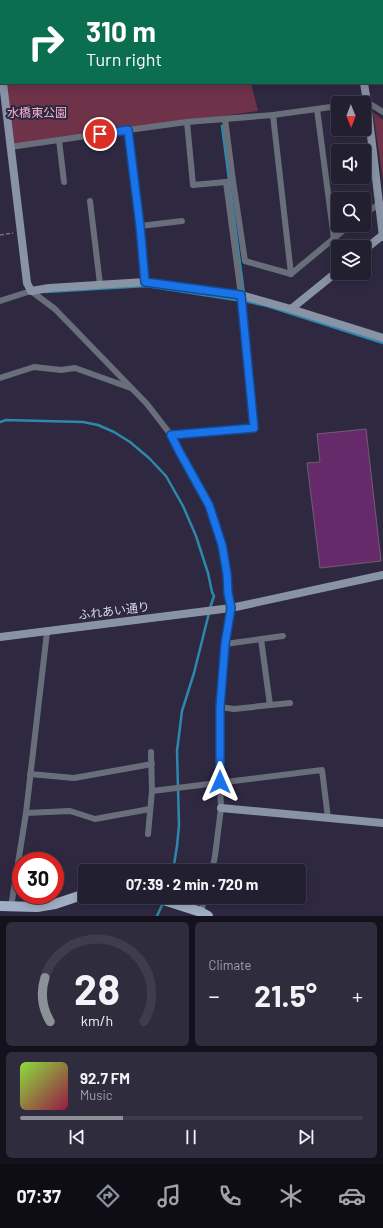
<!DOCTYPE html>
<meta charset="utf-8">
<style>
:root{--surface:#221f31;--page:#2e2c3d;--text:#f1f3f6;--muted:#a2a2ab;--line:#3f3d4d;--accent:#8c9099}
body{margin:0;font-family:Barlow,"Noto Sans JP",sans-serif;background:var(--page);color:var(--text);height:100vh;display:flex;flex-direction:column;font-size:15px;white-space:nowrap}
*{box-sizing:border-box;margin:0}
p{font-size:13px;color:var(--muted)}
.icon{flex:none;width:22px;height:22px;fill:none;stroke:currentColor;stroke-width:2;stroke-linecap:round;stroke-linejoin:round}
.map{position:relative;height:916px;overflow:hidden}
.details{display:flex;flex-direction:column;gap:6px;padding:6px;background:#13111b;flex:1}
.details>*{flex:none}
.guide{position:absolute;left:0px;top:0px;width:383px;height:84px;box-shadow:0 2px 10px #0003,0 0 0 1px var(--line);background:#0b6e4f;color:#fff;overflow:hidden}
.needle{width:26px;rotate:179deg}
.controls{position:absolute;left:331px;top:96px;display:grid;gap:8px}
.controls a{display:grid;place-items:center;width:40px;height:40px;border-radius:4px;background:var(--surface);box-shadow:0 2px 10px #0003,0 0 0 1px var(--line);font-size:20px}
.speed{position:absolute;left:12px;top:852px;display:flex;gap:8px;font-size:20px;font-weight:700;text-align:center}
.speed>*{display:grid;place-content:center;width:52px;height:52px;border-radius:50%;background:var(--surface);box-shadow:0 2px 10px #0003,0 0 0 1px var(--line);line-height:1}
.speed .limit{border:6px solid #d22;background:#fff;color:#111}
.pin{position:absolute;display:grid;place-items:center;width:34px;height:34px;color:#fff;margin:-17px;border:2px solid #fff;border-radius:50%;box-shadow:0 1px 4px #0007}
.me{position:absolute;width:44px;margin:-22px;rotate:0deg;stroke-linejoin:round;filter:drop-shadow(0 0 3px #0008)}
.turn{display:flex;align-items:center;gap:14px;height:84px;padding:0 20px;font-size:18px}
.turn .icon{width:52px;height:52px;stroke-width:2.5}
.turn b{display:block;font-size:28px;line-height:34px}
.big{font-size:30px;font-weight:700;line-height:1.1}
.details .card{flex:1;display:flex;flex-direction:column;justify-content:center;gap:6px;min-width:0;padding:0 14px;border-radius:6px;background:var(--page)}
.details .dial{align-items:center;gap:0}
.dial svg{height:104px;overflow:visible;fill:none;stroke:var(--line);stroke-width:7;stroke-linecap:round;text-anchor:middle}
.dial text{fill:var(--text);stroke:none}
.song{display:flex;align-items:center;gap:12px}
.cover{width:48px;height:48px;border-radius:6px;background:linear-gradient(135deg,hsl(90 70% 55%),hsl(340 70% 35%))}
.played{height:4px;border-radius:2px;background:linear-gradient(90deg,var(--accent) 30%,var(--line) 30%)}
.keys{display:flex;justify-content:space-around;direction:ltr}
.heat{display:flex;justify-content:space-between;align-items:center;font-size:22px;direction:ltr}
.details .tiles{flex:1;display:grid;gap:6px;grid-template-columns:1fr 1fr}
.card:last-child{grid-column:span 2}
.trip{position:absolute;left:78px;top:864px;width:228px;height:40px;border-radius:4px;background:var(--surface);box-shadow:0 2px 10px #0003,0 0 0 1px var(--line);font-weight:700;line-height:40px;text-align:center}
.tab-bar{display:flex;height:64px;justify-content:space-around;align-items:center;background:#0e0c14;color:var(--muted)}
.tab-bar .icon{width:28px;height:28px}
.tab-bar .selected{color:var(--accent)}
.tab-bar b{font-size:18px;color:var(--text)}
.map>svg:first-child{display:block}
</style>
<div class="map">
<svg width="383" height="916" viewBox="0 0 383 916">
<rect width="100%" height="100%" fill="#2e2941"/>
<!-- green -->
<g fill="#6e3249">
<polygon points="0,0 256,0 256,1 1,1 1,65 0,56"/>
<polygon points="3,83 251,83 258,111 10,147"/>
<polygon points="373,112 383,120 383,180"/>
</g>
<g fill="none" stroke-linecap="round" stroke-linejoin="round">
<!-- stream -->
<g stroke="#2d88ab" stroke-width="2.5">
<polyline points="222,126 244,294"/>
<polyline points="46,292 146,286 249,302 267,306 383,343"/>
<polyline points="0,422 6,420 83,422 98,425 114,432 130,442 149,458 166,476 183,506 196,536 208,573 212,592 214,596 210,608"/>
<polyline points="173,871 177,846 179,825 177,751 182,711 194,673 209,613"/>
<polyline points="157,916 163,903"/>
</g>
</g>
<!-- building -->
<polygon fill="#662a6a" stroke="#725d72" points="366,429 381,561 320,568 307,463 320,462 317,434"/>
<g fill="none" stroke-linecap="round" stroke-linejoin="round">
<!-- path -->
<polyline stroke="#757186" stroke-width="1.5" stroke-dasharray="4 2" stroke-linecap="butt" points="0,235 13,233"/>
<!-- street -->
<g stroke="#686f7a" stroke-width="6">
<polyline points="313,0 313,1"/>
<polyline points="282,1 282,0"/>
<polyline points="382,41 383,41"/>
<polyline points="358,103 367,102 383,112"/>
<polyline points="317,109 334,239"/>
<polyline points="273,115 291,274"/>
<polyline points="187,122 193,185 226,182"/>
<polyline points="128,130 140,226 145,282"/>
<polyline points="59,140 64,182"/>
<polyline points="10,147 128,130 187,122 273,115 338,106"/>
<polyline points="233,181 245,261 291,274"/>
<polyline points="90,201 100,284"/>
<polyline points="364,214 379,204"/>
<polyline points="140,226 182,221"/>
<polyline points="291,274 350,225"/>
<polyline points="0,301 31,291 55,309 147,404 171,435 179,451 209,505 222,545 227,574 228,593 231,608 225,644 220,707 220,783 221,808 215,856 212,871"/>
<polyline points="0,378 34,367 61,370 75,368 131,388"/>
<polyline points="171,435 254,428 241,295 226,182 233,181 225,119"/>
<polyline points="261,639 270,705"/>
<polyline points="225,644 283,636"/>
<polyline points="220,707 234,709 290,703"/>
<polyline points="30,774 74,778 152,764"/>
<polyline points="152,791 322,770 328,818"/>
<polyline points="26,813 70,811 95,819 150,809"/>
<polyline points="148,834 152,791 151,752"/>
<polyline points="11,907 26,813 47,632"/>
<polyline points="201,912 205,897"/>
</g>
<!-- secondary -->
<g stroke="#8893a5" stroke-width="8">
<polyline points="343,0 344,1"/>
<polyline points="0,61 1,68"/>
<polyline points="3,83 27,283 31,291 49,288 145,282 241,295 291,309 383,338"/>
<polyline points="364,83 367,102 383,237"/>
<polyline points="364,250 383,235"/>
<polyline points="291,309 338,271"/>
<polyline points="0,637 231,608 383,575"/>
<polyline points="221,808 383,823"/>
</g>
<!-- primary -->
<g stroke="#a1afc6" stroke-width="10">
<polyline points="154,897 201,912 208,916"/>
<polyline points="0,906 37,907 55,904 85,894"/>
</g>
</g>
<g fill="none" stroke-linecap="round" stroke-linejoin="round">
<!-- route casing -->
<g stroke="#114b97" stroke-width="10">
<polyline id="route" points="100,134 128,130 140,226 145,282 241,295 254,428 171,435 179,451 209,505 222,545 227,574 228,593 231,608 225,644 220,707 220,782"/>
</g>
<!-- route -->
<use href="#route" stroke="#1a73e8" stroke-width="7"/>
</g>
<g text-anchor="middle" stroke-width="4" stroke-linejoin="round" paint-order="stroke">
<!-- park labels -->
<g font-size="12" fill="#fdb2cb" stroke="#2e2941">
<text x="37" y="117">水橋東公園</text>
</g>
<!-- street labels -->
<g font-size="12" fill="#d7d5e5" stroke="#2e2941">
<text transform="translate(114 611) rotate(-7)" y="4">ふれあい通り</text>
</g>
</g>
</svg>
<div class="controls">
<a><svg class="needle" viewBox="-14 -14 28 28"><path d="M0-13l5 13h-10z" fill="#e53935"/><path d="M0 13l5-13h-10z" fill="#a2a2ab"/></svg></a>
<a><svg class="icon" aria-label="sound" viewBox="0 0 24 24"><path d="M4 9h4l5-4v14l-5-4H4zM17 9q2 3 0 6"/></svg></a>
<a><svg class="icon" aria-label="search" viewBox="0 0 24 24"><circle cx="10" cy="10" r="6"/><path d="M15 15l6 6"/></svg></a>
<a><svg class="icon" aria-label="layers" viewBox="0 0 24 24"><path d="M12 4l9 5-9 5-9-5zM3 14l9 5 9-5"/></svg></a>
</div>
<div class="speed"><div class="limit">30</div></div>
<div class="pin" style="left:100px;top:134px;background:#d93025"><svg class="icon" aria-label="arrive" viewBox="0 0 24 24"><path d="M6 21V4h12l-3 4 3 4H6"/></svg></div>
<svg class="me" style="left:220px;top:782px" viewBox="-20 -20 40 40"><path d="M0-17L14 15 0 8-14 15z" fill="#1a73e8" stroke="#fff" stroke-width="4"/></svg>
<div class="trip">07:39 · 2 min · 720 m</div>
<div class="guide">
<div class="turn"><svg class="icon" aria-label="right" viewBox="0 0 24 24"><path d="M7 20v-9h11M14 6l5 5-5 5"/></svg><div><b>310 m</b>Turn right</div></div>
</div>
</div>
<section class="details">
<div class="tiles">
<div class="card dial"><svg viewBox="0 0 100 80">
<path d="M14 69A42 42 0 1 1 86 69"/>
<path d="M14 69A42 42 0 0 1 10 35" stroke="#8c9099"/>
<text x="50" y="56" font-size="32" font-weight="700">28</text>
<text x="50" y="72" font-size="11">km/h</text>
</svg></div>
<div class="card"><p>Climate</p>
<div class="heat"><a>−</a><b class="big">21.5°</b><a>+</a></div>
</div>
<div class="card">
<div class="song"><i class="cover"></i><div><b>92.7 FM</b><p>Music</p></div></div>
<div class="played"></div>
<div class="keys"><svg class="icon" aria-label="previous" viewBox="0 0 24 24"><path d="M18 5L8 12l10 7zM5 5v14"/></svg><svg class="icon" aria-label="pause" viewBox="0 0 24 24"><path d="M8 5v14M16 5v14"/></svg><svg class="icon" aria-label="next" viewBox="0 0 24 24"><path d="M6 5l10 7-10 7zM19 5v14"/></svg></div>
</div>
</div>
</section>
<nav class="tab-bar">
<b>07:37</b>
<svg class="icon selected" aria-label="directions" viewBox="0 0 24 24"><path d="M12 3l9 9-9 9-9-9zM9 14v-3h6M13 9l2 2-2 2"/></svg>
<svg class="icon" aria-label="music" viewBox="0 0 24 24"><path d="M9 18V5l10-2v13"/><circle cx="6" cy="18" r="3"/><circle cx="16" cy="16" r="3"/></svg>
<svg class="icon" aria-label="phone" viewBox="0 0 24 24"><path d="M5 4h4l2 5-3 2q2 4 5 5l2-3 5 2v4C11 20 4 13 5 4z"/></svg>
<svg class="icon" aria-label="climate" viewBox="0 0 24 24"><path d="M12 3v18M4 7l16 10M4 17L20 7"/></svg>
<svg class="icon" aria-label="car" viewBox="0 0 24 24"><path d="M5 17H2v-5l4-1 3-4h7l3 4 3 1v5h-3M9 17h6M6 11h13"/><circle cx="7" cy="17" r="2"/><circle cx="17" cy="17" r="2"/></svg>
</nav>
